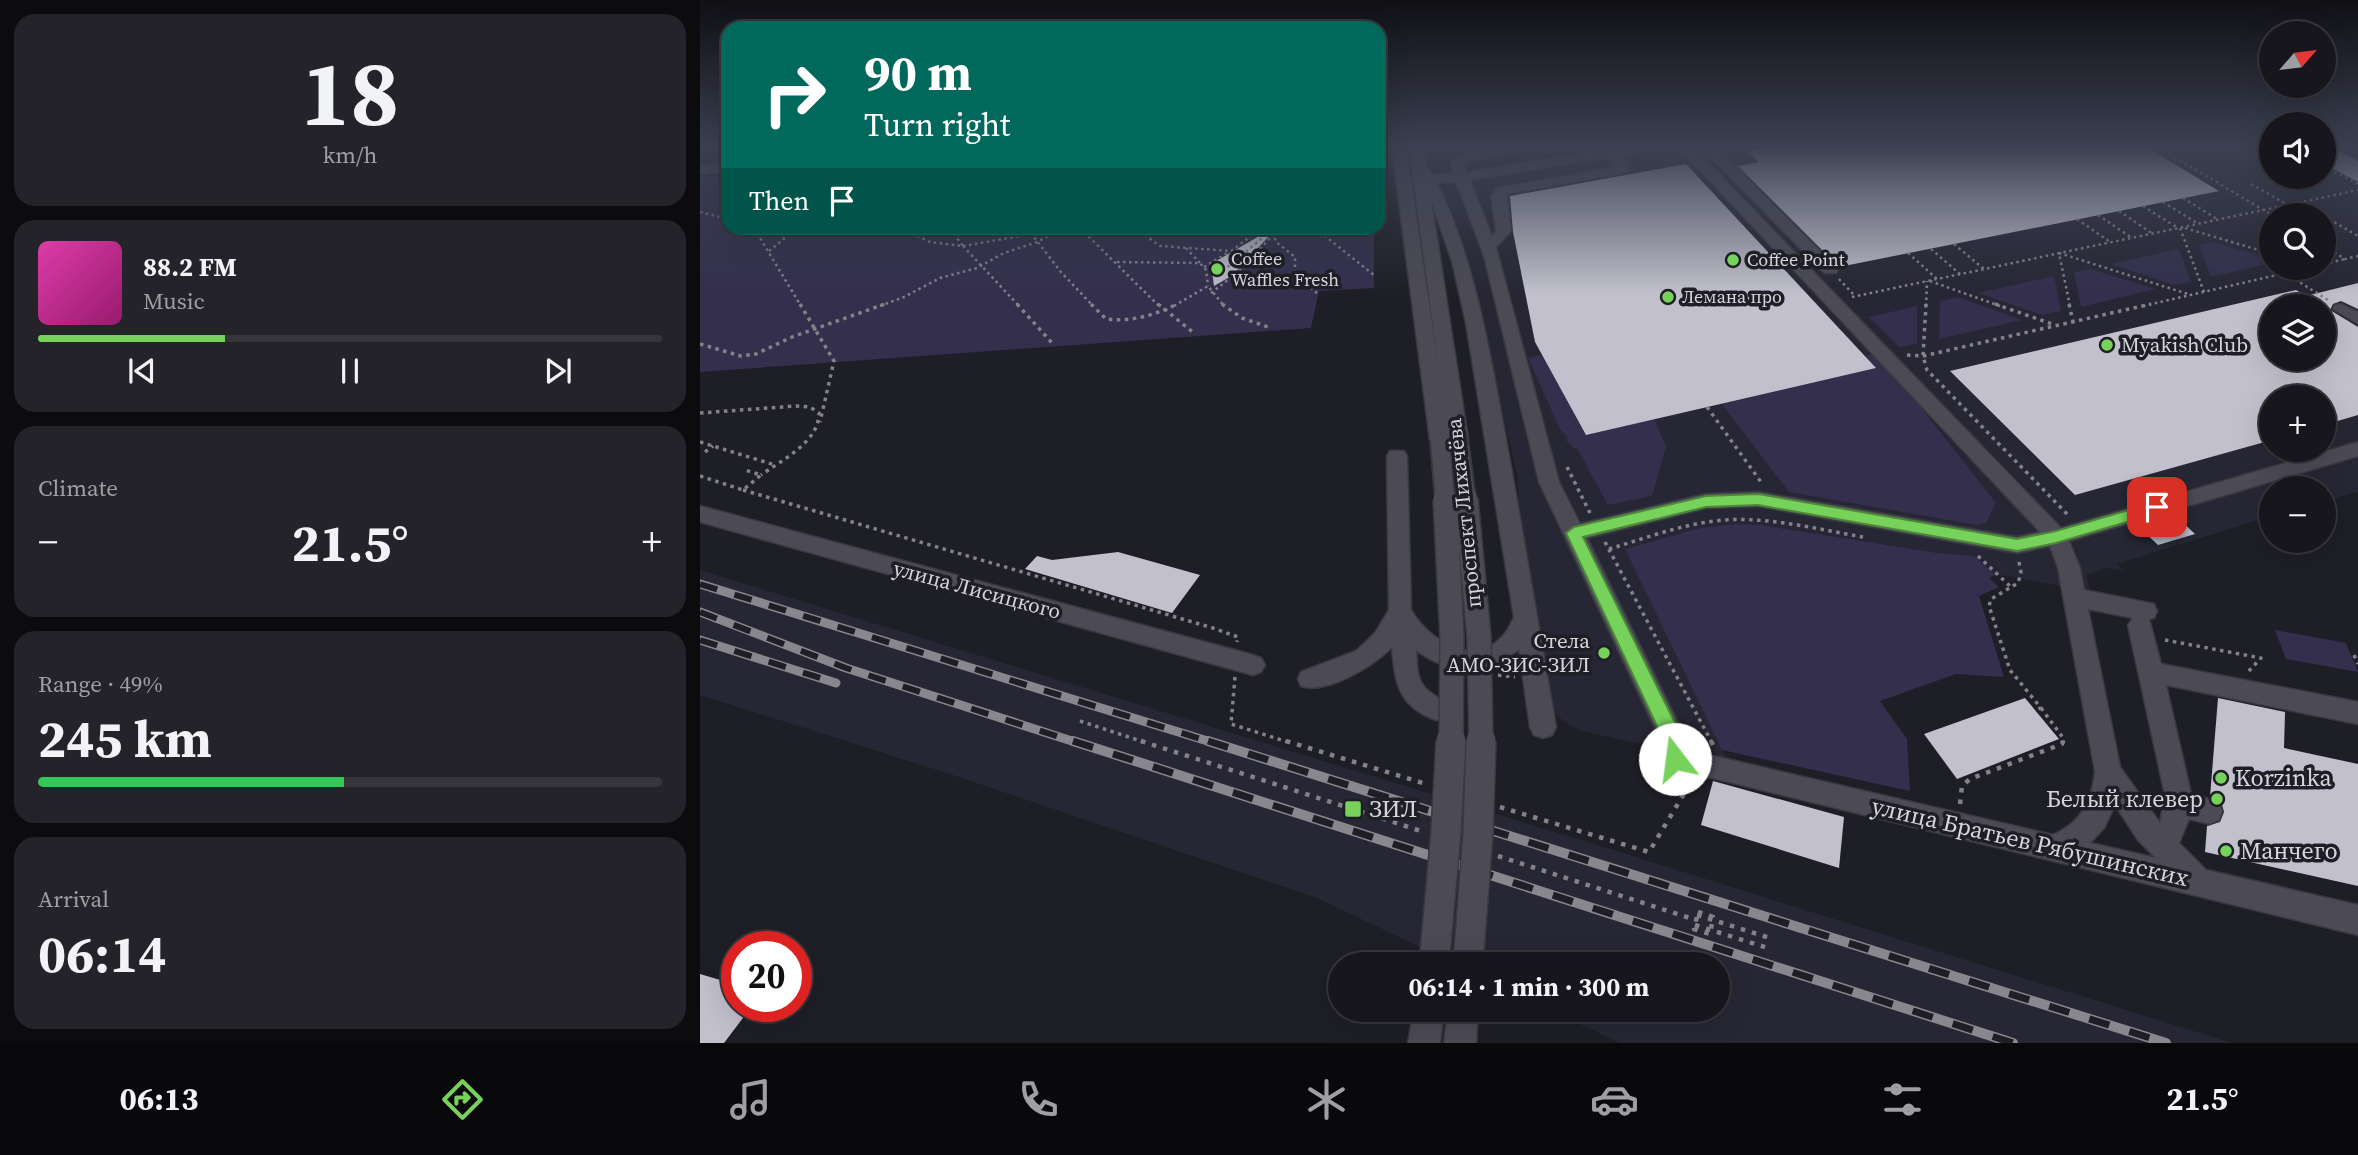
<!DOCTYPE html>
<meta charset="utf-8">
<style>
:root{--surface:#16161c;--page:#232329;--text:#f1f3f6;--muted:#9e9fa3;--line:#35353b;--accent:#76d25a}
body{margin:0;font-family:"Source Serif 4",serif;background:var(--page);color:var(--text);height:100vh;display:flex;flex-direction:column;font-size:26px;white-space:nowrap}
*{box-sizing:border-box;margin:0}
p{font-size:23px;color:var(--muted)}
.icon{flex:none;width:38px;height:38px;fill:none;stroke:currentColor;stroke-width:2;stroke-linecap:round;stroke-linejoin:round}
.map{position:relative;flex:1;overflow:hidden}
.details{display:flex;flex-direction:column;gap:14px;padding:14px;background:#0c0c0f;width:700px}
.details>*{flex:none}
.top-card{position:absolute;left:21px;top:21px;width:665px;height:214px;border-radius:21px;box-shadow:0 7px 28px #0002,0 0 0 2px var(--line);background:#00695c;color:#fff;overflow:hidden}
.needle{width:46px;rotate:62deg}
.controls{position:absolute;left:1559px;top:21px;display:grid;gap:14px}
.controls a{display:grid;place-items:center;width:77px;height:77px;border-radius:50%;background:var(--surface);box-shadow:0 7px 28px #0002,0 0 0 2px var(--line);font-size:35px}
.speed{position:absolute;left:21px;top:931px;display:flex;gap:14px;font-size:35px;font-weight:700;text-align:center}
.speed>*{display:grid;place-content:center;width:91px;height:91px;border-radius:50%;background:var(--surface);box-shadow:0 7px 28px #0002,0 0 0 2px var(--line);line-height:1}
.speed .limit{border:10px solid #d22;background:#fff;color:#111}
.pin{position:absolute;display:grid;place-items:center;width:60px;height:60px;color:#fff;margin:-30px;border-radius:14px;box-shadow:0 4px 10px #0006}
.me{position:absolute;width:77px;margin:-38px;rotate:345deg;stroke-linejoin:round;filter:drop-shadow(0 0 5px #0008)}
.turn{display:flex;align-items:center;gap:24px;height:147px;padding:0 28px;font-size:32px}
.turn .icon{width:91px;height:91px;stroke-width:2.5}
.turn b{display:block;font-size:49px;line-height:60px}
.then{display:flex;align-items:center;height:66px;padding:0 28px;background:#0003;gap:14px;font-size:26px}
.big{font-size:52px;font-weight:700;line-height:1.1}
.details .card{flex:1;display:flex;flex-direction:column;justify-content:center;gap:10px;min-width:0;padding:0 24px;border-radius:21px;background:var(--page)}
.details .dial{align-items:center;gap:0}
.dial b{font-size:91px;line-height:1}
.song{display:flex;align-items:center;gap:21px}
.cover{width:84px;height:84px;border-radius:10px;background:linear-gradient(135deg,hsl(320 70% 55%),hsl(320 70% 35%))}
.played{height:7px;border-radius:4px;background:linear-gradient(90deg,var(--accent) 30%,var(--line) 30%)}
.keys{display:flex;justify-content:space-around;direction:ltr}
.heat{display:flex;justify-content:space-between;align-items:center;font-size:38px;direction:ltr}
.charge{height:10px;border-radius:5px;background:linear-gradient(90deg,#34c759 49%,var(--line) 0)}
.trip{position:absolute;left:628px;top:952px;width:402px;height:70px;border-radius:35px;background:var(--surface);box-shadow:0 7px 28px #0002,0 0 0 2px var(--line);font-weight:700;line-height:70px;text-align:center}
.dock{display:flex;height:112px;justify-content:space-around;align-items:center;background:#09090b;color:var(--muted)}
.dock .icon{width:49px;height:49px}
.dock .on{color:var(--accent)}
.dock b{font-size:32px;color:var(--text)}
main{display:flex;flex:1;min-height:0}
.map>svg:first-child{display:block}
</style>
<main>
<section class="details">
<div class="card dial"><b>18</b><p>km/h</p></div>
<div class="card">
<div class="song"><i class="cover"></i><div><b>88.2 FM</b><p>Music</p></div></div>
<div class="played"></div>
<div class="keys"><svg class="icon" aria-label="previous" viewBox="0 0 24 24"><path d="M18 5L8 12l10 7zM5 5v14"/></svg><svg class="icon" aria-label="pause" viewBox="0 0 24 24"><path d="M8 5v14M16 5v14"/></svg><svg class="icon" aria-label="next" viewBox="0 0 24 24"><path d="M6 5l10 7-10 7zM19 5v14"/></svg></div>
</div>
<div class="card"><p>Climate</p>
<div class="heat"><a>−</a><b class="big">21.5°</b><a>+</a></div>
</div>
<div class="card"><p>Range · 49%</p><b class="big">245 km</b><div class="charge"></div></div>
<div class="card"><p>Arrival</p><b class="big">06:14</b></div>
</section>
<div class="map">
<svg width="1658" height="1043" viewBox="0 0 1658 1043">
<rect width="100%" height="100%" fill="#1e1e26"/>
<!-- built -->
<g fill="#272634" fill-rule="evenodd">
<path d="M969,148h602l1,29h52v-29h24l10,5v339l-34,9v-13h-52l-1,28 -154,48 8,7 -20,-3 -18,7 3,16 -96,-17 -20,-18 -36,-3 -177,-28 -61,3 -74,21 103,215 -151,-34 -16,-10 -11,-13 -32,-180 -1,-46 -13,-60 -12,-24 -60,-210zM1572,215h52v53h-52zM1572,306h52v53h-52zM1572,397h52v53h-52z"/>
<polygon points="0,570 878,839 1532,1043 920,1043 850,1010 1018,1010 1018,964 756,964 617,898 253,775 0,695"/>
</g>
<!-- green -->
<g fill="#332f4d">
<polygon points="28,175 28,228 674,228 674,288 619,291 611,328 0,372 0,177"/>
<polygon points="1513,242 1571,259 1571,263 1511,277 1499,245"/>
<polygon points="1479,249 1491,282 1474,285 1410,264"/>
<polygon points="1390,269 1456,289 1381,307 1374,272"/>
<polygon points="1354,276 1361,311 1342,315 1278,293"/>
<polygon points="1258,297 1322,320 1239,339 1240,301"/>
<polygon points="1217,306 1217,344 1199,347 1169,317"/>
<polygon points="1178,353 1296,503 1286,523 1277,525 1089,492 1022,404 1176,368 1165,356"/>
<polygon points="842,355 886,435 954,419 966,446 952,496 908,505 877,448 875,449 866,440 868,438 860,429 828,358"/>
<polygon points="1036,524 1061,525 1238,553 1274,556 1295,575 1289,578 1299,587 1279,596 1304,677 1256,674 1180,701 1207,739 1210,791 1022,750 925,549 1000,528"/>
<polygon points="1575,630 1646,643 1658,672 1586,659"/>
</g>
<!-- building -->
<g fill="#c1c0cc" fill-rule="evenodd">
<polygon points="1066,148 1448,148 1519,191 1139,267 1038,166 1059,162 1048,151"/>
<polygon points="1638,151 1658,161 1658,182 1624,164 1624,154"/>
<polygon points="986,164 1176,368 886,435 835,342 813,232 810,196"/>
<polygon points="568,231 571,234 533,275 514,286 511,264"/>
<path d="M1658,283v26l-17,-8 -8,3 -3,6 28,17v88l-34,10v-28h-52v43l-197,55 -125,-124 346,-81 10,6zM1572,306h52v53h-52z"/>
<polygon points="1479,519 1495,534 1458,545 1441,529"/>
<polygon points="418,552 500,575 472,613 325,569 337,556 352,560"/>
<polygon points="1325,698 1359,739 1257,779 1224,734"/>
<polygon points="1518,698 1585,712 1584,748 1658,764 1658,886 1505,852 1507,826 1520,822 1524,812 1521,801 1510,797"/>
<polygon points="1013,781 1144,817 1139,868 1001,825"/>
<polygon points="0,974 37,985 37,1006 52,1006 24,1043 0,1043"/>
</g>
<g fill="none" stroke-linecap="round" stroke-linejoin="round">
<!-- minor casing -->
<g stroke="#393940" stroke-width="3">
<g id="minor">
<path d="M692,148h14l33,222 -30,-222h14l3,19 7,8 20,-2 -2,-10c16,-18 53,-15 76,-15l-7,4 -51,9 -4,3 1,8 150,-24h32l-2,3 -24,4 8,11 -7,7 -116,21 4,37 -15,16 63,235 21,42 126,-30 52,-2 259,45 23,-5 -361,-384h15l367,380 297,-86v14l-289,85 11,27 4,22 70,14 3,7 -3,7 -5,1 12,45 197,38v22l-192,-39 25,109 28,8 3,9 -3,9 -10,4 -20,-5 -10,24 27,27 152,35v30l-666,-162 -4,-8 4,-8 9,-4 352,82c29,-13 39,-34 42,-64l-37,-203 -8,-22 -33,7 -259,-47 -52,2 -119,30 101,205v16l-4,8 -9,4 -9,-4 -4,-8v-16l-123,-261 -55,-226 -28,-74 -19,1c38,78 52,165 68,251 18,98 34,195 51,293l-4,8 -9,3 -9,-3 -4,-8 -11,-78c-33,29 -69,26 -103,1 1,10 0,26 7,35 6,10 20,12 25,24l-3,8 -9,3c-38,-14 -41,-37 -44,-73 -17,18 -66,48 -91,39l-3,-7 3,-7 55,-21 19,-18 14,-23 -2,-154 3,-5h14l3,5 4,154c25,41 80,63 103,7l-48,-294 -14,-62 -21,-61 37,239 -3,5 -7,2 -9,-5 -9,6 -7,-2 -3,-5zM909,157l6,8 -1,2 -117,21 -6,8 5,35 -4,5 -22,-56zM1388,609l45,9 -5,7 37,170 -5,28 -40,-56zM1415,805l23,35 18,18 -66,-15 14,-15z"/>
<polygon points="1002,148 1017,148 1136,267 1138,270 1136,273 1124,273"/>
<polygon points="28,164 28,172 0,174 0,166"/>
<polygon points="1641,304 1658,312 1658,324 1633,309 1635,305"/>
<polygon points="0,506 553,655 561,658 565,665 561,672 553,675 0,522"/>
<polygon points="714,1010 744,1010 740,1043 708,1043"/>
<polygon points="748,1010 778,1010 776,1043 744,1043"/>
</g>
</g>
<!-- path-far2 -->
<g stroke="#838289" stroke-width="2.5" stroke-dasharray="2.5 3.5" stroke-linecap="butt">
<polyline points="1459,148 1572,215"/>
<polyline points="1624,166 1658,184"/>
<polyline points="1551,184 1588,205"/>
<polyline points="1483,198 1517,219"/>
<polyline points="1463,202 1497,223"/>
<polyline points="1600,203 1622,215"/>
<polyline points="1443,206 1478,228"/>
<polyline points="1419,211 1453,234"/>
<polyline points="0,212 28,219"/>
<polyline points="1398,215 1432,238"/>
<polyline points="1624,216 1658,236"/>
<polyline points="1377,219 1410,242"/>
<polyline points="38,228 57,232 65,228"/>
<polyline points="54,228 101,306"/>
<polyline points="201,228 230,242 263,246 249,228"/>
<polyline points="327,228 360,271 393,306"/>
<polyline points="380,228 459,306"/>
<polyline points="435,228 460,246 531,251 562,228"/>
<polyline points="535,228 550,239"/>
<polyline points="575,228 572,230 576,242 595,257 595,274 617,293"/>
<polyline points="615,228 674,275"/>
<polyline points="1480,228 1504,292"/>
<polyline points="1485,228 1572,254"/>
<polyline points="568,234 592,233 576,228"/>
<polyline points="216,236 233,228"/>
<polyline points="1254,244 1284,269"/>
<polyline points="263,246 319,306"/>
<polyline points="263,246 332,234 342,228"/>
<polyline points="1624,246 1645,259 1658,256"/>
<polyline points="486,248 500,263"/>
<polyline points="1231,249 1260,274"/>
<polyline points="69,251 97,228"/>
<polyline points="1208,253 1237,279"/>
<polyline points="417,262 500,263 506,270 508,286"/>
<polyline points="1624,264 1645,259"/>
<polyline points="504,267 529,252"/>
<polyline points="1585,273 1628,300"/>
<polyline points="1139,279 1155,296"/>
<polyline points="1230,281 1300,306"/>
<polyline points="511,293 537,273 573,235"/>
<polyline points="1152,297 1658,190"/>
<polyline points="180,306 204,297 240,278 277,268 304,253 337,242 363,228"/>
<polyline points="474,306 508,286 524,306"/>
<polyline points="1226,306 1227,281"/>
<polyline points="1370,306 1359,253 1491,295"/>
<polyline points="1443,306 1607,268"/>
</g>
<!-- path-far1 -->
<g stroke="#838289" stroke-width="3.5" stroke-dasharray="3.5 4.5" stroke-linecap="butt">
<polyline points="100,304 134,361 120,422"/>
<polyline points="317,304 353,344"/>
<path d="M391,304l15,15c26,3 49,-4 71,-15"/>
<polyline points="458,304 494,333"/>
<polyline points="522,304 542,318 568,327"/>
<polyline points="1226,304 1223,356 1227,370 1370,517"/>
<polyline points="1295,304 1355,325"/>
<polyline points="1369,304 1373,322"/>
<polyline points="0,344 41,356 56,354 92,337 185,304"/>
<polyline points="1207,355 1223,356 1451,304"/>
<polyline points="1007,407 1061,482"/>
<path d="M0,413l96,-7 14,1 9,6c0,29 -37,47 -58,62"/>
<polyline points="0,442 75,465"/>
<polyline points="5,452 13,446"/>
<polyline points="867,467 890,513"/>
<polyline points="0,476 43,490 61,475 45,470"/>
<polyline points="43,490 513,628 538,637 537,642"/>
<polyline points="905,542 1012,743"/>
<path d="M909,549c37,-11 76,-26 115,-29 47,-3 93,9 139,17"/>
<polyline points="1278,556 1312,588"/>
<polyline points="1319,562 1321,573 1318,583 1291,599 1289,606 1310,670 1341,708 1335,710"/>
<polyline points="1465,640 1561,658 1547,673"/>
<polyline points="1654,655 1658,664"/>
<polyline points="798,675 815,677"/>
<polyline points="535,677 531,724 591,743"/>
<polyline points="1341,708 1364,739 1363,743"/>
<polyline points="380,721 447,743"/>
</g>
<!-- path -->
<g stroke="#838289" stroke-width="4.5" stroke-dasharray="4.5 7" stroke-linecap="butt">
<polyline points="441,741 724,832"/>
<polyline points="586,741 726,784"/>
<polyline points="1011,741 1013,745"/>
<polyline points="1260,804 1262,786 1270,779 1362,744 1363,741"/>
<polyline points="800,807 949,852 991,782"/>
<polyline points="798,856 996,920"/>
<polygon points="998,912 1013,917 1010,934 994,929"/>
<polyline points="997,915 1070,938"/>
<polyline points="995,925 1068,948"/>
</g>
<!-- minor -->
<use href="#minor" fill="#4c4b55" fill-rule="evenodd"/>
<!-- rail-far1 casing -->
<g stroke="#88878e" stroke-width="9">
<g id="rail-far1">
<polyline points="0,584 514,743"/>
<polyline points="0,612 146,668 378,743"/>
<polyline points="0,640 136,683"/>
</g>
</g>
<!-- rail casing -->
<g stroke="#88878e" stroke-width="10">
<g id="rail">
<polyline points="373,741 1313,1043"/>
<polyline points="508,741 1466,1043"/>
</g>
</g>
<!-- rail-far1 -->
<use href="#rail-far1" stroke="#1e1e26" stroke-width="6" stroke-dasharray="18" stroke-linecap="butt"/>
<!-- rail -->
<use href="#rail" stroke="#1e1e26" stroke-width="7" stroke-dasharray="21" stroke-linecap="butt"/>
<!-- minor-bridge-far2 casing -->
<g stroke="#393940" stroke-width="22" stroke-linecap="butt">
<g id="minor-bridge-far2">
<polyline points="758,439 766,500"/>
<polyline points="740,440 745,500"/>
</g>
</g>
<!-- minor-bridge-far1 casing -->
<g stroke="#393940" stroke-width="26" stroke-linecap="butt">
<g id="minor-bridge-far1">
<polyline points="745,499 752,638 751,743"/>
<polyline points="766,499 779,637 781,743"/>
</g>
</g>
<!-- minor-bridge casing -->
<g stroke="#393940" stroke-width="32" stroke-linecap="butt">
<g id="minor-bridge">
<polyline points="734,964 746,832 751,741"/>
<polyline points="768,964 778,834 781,741"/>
</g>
</g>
<!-- path-bridge -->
<polyline stroke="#838289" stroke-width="2.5" stroke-dasharray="2.5 3.5" stroke-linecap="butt" points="523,271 574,228"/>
<!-- minor-bridge-far2 -->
<use href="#minor-bridge-far2" stroke="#4c4b55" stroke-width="18"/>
<!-- minor-bridge-far1 -->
<use href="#minor-bridge-far1" stroke="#4c4b55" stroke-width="23"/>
<!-- minor-bridge -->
<use href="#minor-bridge" stroke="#4c4b55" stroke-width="29"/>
</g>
<!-- sky -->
<linearGradient id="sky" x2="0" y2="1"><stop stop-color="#101015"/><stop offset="0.5" stop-color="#3b4152"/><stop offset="1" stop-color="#3b4152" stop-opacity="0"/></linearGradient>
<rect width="1658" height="294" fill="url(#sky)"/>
<!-- route -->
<polygon fill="#76d25a" stroke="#4d883a" stroke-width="2" points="1058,494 1317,539 1356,531 1457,502 1465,507 1457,513 1356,543 1317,551 1058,505 1006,507 883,537 985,743 985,759 982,766 975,768 968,766 965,743 866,533 874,527 1006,496"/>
<!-- markers -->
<g fill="#76d25a" stroke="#1e1e26" stroke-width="2.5">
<circle cx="1033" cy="260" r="7"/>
<circle cx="517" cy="269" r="7"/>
<circle cx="968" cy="297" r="7"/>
<circle cx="1407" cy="345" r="7"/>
<circle cx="904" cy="653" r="7"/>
<circle cx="1521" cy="778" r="7"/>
<circle cx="1517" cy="799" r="7"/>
<rect x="644" y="800" width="18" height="18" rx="3.5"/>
<circle cx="1526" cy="851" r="7"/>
</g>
<g text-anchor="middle" stroke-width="7" stroke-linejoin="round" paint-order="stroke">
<!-- far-poi labels -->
<g font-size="18" fill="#d6d5db" stroke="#1e1e26" text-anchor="start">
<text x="531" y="265">Coffee<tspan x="531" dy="21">Waffles Fresh</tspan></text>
<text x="1047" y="266">Coffee Point</text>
<text x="982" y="303">Лемана про</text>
</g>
<!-- poi labels -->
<g font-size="21" fill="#d6d5db" stroke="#1e1e26" text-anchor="start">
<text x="1421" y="352">Myakish Club</text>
<text x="890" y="648" text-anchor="end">Стела<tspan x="890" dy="24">АМО-ЗИС-ЗИЛ</tspan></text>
</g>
<!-- street labels -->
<g font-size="21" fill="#d6d5db" stroke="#1e1e26">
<text transform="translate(764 513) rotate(-96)" y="7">проспект Лихачёва</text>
<text transform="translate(277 590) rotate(15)" y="7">улица Лисицкого</text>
</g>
<!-- near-poi labels -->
<g font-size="24" fill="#d6d5db" stroke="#1e1e26" text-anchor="start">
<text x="1535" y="786">Korzinka</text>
<text x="1503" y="807" text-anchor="end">Белый клевер</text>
<text x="669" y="817">ЗИЛ</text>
<text x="1540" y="859">Манчего</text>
</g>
<!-- near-street labels -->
<g font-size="24" fill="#d6d5db" stroke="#1e1e26">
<text transform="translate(1330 842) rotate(13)" y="8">улица Братьев Рябушинских</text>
</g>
</g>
</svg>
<div class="controls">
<a><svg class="needle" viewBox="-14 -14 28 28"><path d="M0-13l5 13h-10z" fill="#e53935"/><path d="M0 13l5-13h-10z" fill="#9e9fa3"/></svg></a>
<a><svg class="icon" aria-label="sound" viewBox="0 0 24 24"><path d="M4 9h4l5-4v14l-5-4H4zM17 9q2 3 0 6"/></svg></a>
<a><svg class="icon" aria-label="search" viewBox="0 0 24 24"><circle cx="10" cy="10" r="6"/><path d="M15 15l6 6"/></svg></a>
<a><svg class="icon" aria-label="layers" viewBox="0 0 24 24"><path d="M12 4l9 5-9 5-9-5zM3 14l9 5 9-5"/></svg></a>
<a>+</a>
<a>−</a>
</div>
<div class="speed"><div class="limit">20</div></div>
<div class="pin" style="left:1457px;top:507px;background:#d93025"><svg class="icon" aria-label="arrive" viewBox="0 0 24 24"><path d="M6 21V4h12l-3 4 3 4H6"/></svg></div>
<svg class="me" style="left:975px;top:759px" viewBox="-20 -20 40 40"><circle r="19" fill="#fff"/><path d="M0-13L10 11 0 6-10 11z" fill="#76d25a"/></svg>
<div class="trip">06:14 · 1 min · 300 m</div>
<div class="top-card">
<div class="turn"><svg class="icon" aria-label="right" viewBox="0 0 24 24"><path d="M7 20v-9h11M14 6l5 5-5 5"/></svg><div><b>90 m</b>Turn right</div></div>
<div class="then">Then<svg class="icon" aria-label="arrive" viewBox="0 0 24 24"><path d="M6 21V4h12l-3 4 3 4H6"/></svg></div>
</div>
</div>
</main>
<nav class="dock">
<b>06:13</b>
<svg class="icon on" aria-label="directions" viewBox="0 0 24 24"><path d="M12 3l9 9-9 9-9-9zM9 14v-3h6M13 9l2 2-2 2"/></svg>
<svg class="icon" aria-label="music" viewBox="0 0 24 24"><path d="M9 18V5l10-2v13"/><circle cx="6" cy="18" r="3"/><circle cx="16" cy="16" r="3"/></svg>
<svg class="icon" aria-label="phone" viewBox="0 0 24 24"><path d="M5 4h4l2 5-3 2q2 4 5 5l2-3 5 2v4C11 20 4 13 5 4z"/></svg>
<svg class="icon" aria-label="climate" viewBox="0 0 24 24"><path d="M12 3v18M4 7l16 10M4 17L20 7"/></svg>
<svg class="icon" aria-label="car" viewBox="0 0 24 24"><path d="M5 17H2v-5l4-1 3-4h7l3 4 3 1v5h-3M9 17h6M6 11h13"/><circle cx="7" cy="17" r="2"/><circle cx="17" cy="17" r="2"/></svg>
<svg class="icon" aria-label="filters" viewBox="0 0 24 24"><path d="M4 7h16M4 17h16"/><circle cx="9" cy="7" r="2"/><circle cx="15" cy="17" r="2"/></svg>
<b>21.5°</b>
</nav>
